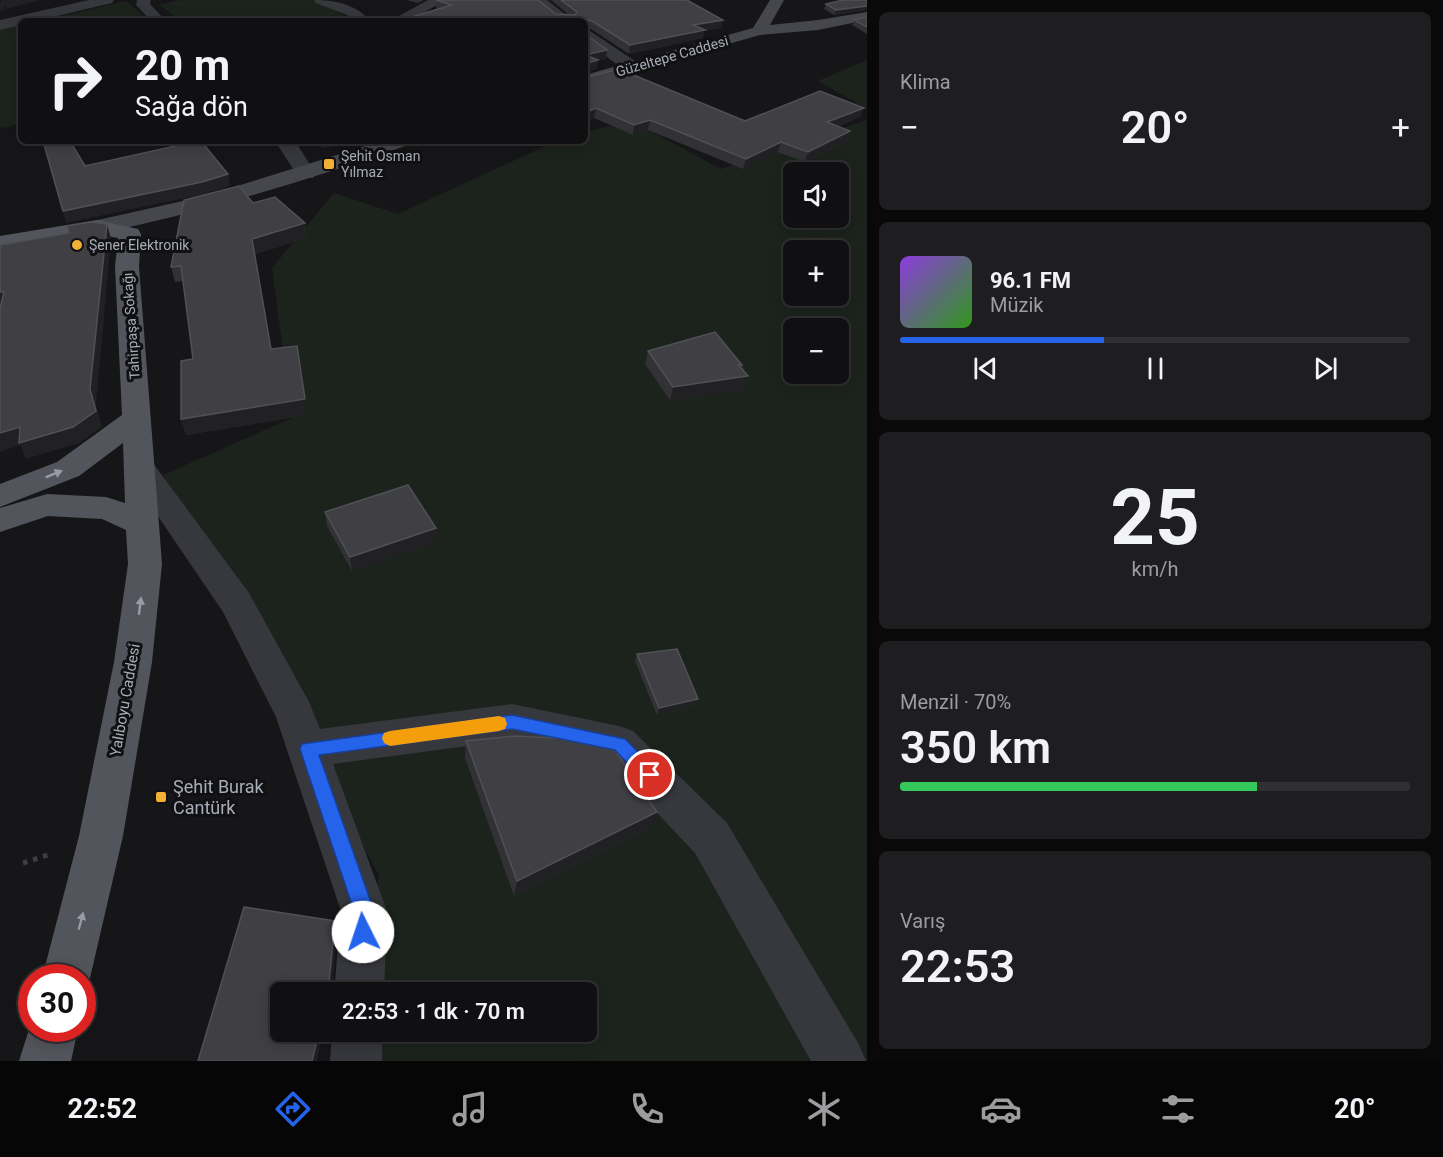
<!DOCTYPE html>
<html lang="tr">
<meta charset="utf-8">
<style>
:root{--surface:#101012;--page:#1e1e20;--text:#f1f3f6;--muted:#9c9d9f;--line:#303032;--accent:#2563eb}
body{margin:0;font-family:Roboto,sans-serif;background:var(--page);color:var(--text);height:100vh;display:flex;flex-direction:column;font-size:22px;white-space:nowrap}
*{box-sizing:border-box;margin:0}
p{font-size:20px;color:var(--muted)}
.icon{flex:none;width:33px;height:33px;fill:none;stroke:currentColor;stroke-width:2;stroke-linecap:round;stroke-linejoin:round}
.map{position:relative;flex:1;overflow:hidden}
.sheet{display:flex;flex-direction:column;gap:12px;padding:12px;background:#09090a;width:576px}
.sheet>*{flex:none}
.guide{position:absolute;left:18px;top:18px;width:570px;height:126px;border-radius:9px;box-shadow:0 3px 15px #0003,0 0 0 2px var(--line);background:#101012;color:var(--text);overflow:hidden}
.controls{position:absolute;left:783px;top:162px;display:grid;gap:12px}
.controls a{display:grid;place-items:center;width:66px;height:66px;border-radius:9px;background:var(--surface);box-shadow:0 3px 15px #0003,0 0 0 2px var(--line);font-size:30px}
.speed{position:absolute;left:18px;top:964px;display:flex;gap:12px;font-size:30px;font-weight:700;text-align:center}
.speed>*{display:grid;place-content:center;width:78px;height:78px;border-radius:50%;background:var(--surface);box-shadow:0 3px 15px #0003,0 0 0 2px var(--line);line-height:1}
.speed .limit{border:9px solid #d22;background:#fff;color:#111}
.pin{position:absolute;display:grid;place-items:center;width:51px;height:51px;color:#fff;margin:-26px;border:3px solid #fff;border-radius:50%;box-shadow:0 2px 6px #0007}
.me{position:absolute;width:66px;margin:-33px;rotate:356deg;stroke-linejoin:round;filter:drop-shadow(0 0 4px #0008)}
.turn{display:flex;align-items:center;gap:21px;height:126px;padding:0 18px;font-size:27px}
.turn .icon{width:78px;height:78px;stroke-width:2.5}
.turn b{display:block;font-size:42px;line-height:51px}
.big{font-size:45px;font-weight:600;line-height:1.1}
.sheet .tile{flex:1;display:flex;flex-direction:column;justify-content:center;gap:9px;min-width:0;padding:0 21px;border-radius:9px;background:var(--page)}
.sheet .dial{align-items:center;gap:0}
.dial b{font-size:78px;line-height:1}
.song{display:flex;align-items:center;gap:18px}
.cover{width:72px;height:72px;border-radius:9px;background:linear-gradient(135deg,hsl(270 70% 55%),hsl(110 70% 35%))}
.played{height:6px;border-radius:3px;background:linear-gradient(90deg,var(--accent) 40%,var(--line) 40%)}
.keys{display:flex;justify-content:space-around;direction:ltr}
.heat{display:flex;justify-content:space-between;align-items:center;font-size:33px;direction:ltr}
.charge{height:9px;border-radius:4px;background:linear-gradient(90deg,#34c759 70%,var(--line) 0)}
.trip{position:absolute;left:270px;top:982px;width:327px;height:60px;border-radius:9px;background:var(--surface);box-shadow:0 3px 15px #0003,0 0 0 2px var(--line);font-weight:600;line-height:60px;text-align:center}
.tab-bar{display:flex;height:96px;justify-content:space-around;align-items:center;background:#060607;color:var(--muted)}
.tab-bar .icon{width:42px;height:42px}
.tab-bar .active{color:var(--accent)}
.tab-bar b{font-size:27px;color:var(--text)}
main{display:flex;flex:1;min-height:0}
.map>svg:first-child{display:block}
</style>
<main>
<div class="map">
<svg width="867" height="1061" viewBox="0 0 867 1061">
<rect width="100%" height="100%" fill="#161618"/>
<!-- green -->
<g fill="#1c231d" fill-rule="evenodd">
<polygon points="180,0 316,0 355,21 182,21 159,5"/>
<polygon points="126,1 150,21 40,21"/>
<polygon points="21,25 21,123 5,128 0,127 0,30"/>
<polygon points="867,60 867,109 818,81"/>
<path d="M867,120v941h-519l5,-29h233v-39h-227l20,-118 -216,-400 129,-57 -20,-150 62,-75 64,21 158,-73h29v-9l47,-11 89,48zM794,172h44v46h-44zM794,250h44v46h-44zM794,328h44v46h-44z"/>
</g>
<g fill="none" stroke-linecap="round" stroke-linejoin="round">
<!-- path -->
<polyline stroke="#3d3f44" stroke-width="5" stroke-dasharray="4.5 6" stroke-linecap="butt" points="23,863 51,854"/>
<!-- minor -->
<g fill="#37383d" fill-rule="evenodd">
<polygon points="137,0 151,0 150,4 166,21 151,21 136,5"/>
<path d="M314,0c21,0 42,4 56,21h-16l-7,-6 -31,-12z"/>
<polygon points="428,0 446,0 409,21 390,21"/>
<polygon points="531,0 547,0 574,21 557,21"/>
<polygon points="585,29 590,31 638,63 640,67 638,71 626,71 585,41"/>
<polygon points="275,141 295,141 316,174 313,178 299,178"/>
<polygon points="139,456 150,459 249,593 309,702 320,729 512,704 619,726 633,731 727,823 858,1043 866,1061 811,1061 695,853 607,760 512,740 333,764 387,911 384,993 334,993 341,911 276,717 223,612 124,466 128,459"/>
<polygon points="332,1032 382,1032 382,1061 330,1061"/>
</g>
<!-- tertiary -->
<polygon fill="#37383d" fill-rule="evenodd" points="89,0 114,0 112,3 36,21 21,21 21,25 0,30 0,20"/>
<!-- secondary -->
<g fill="#45474d" fill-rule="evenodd">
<polygon points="770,0 784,0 770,25 818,20 867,12 867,20 818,30 760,35 585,85 585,75 753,28"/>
<path d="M382,141h29l-3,4c-102,36 -205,67 -311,89l-8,-2 -3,-5 3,-5 116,-26z"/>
</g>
<!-- primary -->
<g fill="#53555c" fill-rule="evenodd">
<polygon points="97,220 138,229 141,234 139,267 162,564 152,662 123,836 90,978 82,996 82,978 42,978 79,836 114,662 128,564 126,530 102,519 48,516 0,532 0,508 47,494 106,497 125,503 123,443 79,476 0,507 0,484 57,462 122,415 115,267 118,238 97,234 0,250 0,236"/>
<polygon points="32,1020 32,1029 78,1029 71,1061 19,1061"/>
</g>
</g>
<!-- wall -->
<g fill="#323236">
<polygon points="407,0 424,0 418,3"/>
<polygon points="436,0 556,14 569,15 551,0 687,0 723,20 721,28 704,31 703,38 629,54 591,29 585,27 438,9 436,9"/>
<polygon points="867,0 867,10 834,15 824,9 826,4"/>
<polygon points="867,17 867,34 852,25 854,20"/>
<polygon points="585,78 745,121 864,108 860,117 837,127 850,131 847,141 805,162 778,152 743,169 648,130 633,135 594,118 585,122"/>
<polygon points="317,141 360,141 322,148"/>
<polygon points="305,223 307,238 255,254 271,349 307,415 186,435 181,419 193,359 183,281 175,282 171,267"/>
<polygon points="648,351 742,365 741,367 748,376 743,390 670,400 645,364"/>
<polygon points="325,512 436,542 352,571 327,526"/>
<polygon points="637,654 698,699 695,706 657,715 635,661"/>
<polygon points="466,741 650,828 514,896 465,758"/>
</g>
<!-- shaded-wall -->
<g fill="#212124">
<polygon points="2,0 41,0 6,9 4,4 4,10 0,11 0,2"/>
<polygon points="867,6 867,10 834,15 836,10"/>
<polygon points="723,20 721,28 704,31 703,38 629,54 630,45 693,25"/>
<polygon points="607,50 606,59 598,61 597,69 585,73 585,55"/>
<polygon points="596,108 594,118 585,122 585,113"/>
<polygon points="864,108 860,117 824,132 827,122"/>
<polygon points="650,120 648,130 633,135 634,125"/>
<polygon points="850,131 847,141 805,162 808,152"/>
<polygon points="322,141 360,141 322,148"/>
<polygon points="781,142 778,152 743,169 746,159"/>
<polygon points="228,174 230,186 204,194 66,223 63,211"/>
<polygon points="305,223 307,238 255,254 252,239"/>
<polygon points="107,224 111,239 96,405 102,427 79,443 26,459 20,445 0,452 0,433 90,389"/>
<polygon points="0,292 4,292 0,309"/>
<polygon points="739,365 742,365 738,377 748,376 743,390 670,400 673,387"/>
<polygon points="305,399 307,415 186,435 181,419"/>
<polygon points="436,528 436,542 352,571 350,557"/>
<polygon points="698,699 695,706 657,715 659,708"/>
<polygon points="657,812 650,828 514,896 517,881"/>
<polygon points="335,921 337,931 332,991 332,993 327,993"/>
<polygon points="319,1032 323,1032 317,1061 312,1061"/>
</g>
<!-- building -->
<g fill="#3f3f44" stroke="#4f5156" stroke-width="1.5">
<polygon points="436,0 538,0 556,14 575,15 577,12 561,0 687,0 723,20 693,25 705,30 630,45 592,21 585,19 585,21 398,21 452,5"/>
<polygon points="843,0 867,0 867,6 836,10 826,4"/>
<polygon points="867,17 867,27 854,20"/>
<polygon points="585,34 607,50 585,55"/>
<polygon points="585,55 598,60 585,64"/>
<polygon points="619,69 745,121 820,91 864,108 827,122 850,131 808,152 781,142 746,159 650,120 634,125 596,108 585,113 585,78"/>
<polygon points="43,141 70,141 85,166 198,141 201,141 228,174 202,182 63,211"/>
<polygon points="239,186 253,203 275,197 305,223 252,239 271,349 297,346 305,399 181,419 181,361 193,359 181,266 171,267 184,200"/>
<polygon points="92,222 107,224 90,389 96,411 73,427 19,443 20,427 0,433 0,308 4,292 0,292 0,245 69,233 67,226"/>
<polygon points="715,332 742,365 739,365 748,376 673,387 648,351"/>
<polygon points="408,485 436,528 350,557 325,512"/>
<polygon points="677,649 698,699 659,708 637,654"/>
<polygon points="515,736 573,739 612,746 657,812 517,881 466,741"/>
<polygon points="244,907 335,921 329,982 327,993 280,993 280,1032 319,1032 312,1061 198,1061"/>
</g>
<!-- one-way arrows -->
<defs><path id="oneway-solid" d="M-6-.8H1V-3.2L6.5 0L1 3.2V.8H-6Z" transform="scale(1.5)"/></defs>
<g fill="#979ba6">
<use href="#oneway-solid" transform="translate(54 474) rotate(-22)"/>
<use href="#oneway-solid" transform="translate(140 606) rotate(-83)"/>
<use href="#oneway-solid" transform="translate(81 921) rotate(-75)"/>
</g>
<!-- route -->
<polygon fill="#2563eb" stroke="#184099" stroke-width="1.5" points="512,715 625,739 656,770 659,775 656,781 650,783 644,781 615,750 512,729 319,755 374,911 372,932 370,938 363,941 356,938 353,932 354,911 300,749 302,744"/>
<!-- slow -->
<polygon fill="#f59e0b" points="499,716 505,718 507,724 505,729 499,731 390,746 384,743 382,738 384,733 390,731"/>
<!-- markers -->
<g fill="#f2b134" stroke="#111113" stroke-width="2">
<rect x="323" y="158" width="12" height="12" rx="3"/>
<circle cx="77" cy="245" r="6"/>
<rect x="155" y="791" width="12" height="12" rx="3"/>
</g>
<g text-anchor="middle" stroke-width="6" stroke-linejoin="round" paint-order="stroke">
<!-- far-street labels -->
<g font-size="14" fill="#a8adb8" stroke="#111113">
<text transform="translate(672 56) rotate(-16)" y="5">Güzeltepe Caddesi</text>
<text transform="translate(131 326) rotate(-94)" y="5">Tahirpaşa Sokağı</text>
</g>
<!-- far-poi labels -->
<g font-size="14" fill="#a8adb8" stroke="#111113" text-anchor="start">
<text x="341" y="161">Şehit Osman<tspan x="341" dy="16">Yılmaz</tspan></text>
<text x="89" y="250">Şener Elektronik</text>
</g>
<!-- street labels -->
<g font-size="15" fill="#a8adb8" stroke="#111113">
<text transform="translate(125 700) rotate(-80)" y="5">Yalıboyu Caddesi</text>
</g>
<!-- near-poi labels -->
<g font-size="18" fill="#a8adb8" stroke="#111113" text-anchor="start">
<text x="173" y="793">Şehit Burak<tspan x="173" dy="21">Cantürk</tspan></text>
</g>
</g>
</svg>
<div class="controls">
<a><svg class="icon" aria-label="sound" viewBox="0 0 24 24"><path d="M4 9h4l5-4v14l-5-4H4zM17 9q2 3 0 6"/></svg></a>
<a>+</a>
<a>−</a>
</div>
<div class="speed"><div class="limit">30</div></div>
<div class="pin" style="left:650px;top:775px;background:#d93025"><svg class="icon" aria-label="arrive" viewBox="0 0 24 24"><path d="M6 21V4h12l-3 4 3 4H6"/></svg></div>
<svg class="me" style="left:363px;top:932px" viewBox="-20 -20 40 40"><circle r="19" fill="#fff"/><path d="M0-13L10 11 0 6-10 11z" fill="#2563eb"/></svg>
<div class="trip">22:53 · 1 dk · 70 m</div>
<div class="guide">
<div class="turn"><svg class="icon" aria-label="right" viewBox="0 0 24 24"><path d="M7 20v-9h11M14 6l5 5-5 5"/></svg><div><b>20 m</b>Sağa dön</div></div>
</div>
</div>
<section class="sheet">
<div class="tile"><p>Klima</p>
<div class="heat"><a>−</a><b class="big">20°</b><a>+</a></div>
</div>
<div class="tile">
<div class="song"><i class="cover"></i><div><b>96.1 FM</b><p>Müzik</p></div></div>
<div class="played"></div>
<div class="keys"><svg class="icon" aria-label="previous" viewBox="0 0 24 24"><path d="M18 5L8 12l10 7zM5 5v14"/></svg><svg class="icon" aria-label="pause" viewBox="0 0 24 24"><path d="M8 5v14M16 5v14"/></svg><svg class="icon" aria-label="next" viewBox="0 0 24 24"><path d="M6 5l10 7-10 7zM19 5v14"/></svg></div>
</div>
<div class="tile dial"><b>25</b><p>km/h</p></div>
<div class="tile"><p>Menzil · 70%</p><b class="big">350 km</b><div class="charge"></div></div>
<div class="tile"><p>Varış</p><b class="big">22:53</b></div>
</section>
</main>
<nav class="tab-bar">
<b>22:52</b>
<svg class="icon active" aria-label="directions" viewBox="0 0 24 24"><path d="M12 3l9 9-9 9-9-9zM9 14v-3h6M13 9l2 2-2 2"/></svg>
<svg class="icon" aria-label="music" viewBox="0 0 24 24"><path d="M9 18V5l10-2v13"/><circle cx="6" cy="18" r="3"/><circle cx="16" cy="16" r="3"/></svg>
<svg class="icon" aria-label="phone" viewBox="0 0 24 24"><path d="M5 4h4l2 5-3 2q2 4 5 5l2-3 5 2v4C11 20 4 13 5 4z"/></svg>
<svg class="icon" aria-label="climate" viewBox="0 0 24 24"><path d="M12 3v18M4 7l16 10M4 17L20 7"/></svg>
<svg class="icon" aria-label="car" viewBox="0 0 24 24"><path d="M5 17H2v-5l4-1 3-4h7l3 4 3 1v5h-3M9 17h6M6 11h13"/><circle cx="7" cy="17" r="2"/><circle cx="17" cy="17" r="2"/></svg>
<svg class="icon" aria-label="filters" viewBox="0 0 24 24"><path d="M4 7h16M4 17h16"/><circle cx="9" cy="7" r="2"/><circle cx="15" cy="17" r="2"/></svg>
<b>20°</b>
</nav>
